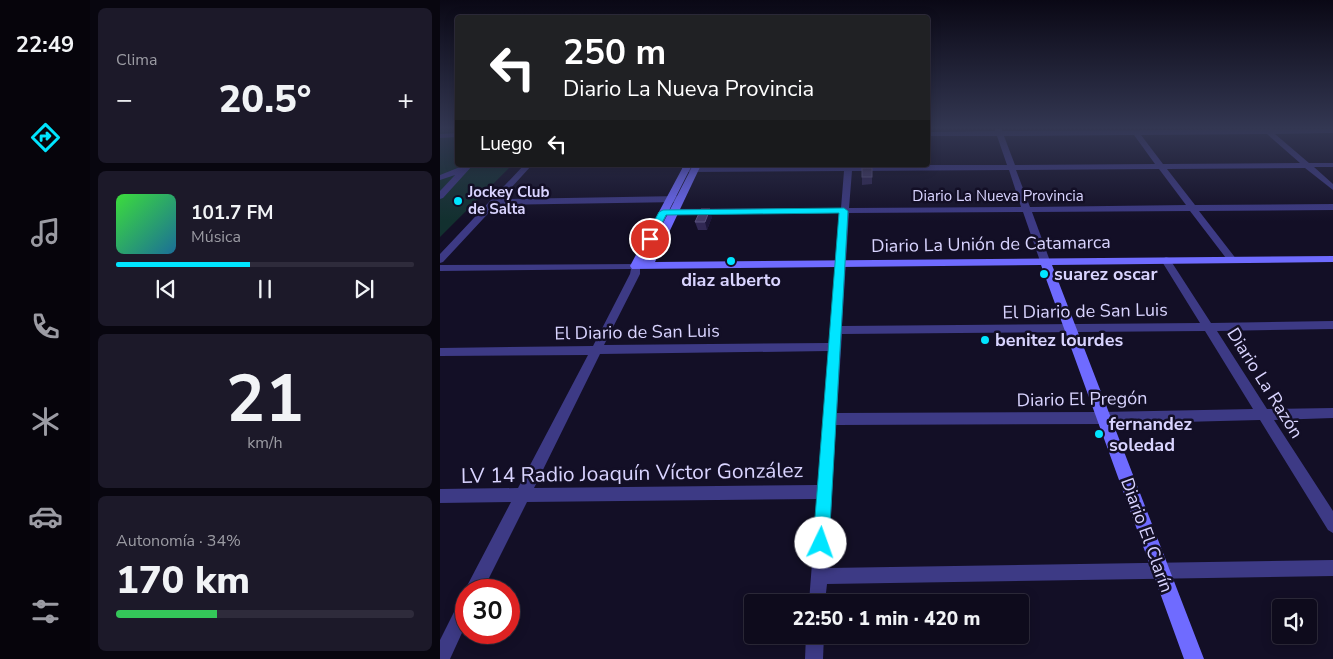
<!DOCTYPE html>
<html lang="es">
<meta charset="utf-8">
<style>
:root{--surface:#0e0b1c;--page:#1c1929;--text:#f1f3f6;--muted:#9b9ba3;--line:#2e2b3b;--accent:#00e5ff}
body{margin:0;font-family:"Nunito Sans",sans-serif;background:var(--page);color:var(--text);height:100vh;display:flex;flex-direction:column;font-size:19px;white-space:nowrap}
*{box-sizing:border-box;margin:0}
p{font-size:16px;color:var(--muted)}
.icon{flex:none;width:28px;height:28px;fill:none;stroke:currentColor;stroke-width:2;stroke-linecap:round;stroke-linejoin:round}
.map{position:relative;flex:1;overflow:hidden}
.side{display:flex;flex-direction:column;gap:8px;padding:8px;background:#08060f;width:350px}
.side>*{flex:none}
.hud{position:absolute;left:15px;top:15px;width:475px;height:152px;border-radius:5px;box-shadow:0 2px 12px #0003,0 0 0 1px var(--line);background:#202124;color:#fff;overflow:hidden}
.buttons{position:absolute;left:832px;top:599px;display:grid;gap:10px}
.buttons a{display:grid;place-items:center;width:45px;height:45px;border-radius:5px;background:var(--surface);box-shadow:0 2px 12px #0003,0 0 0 1px var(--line);font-size:25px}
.speed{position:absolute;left:15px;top:579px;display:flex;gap:10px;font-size:25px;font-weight:700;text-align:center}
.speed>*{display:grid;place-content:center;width:65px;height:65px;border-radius:50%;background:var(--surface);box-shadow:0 2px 12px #0003,0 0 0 1px var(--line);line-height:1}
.speed .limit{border:8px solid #d22;background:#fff;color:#111}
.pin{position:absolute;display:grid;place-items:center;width:42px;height:42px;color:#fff;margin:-21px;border:2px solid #fff;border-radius:50%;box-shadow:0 1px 5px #0007}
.me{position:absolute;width:55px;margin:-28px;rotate:3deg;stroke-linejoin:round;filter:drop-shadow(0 0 4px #0008)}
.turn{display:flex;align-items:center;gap:18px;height:105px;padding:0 25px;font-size:22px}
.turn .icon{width:65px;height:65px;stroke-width:2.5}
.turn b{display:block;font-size:35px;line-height:42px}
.then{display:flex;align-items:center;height:48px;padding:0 25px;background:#0003;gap:10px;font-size:19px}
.big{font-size:38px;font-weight:800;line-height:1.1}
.side .tile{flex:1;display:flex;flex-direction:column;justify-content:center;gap:8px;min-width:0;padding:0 18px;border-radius:8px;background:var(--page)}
.side .dial{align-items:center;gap:0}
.dial b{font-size:65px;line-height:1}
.song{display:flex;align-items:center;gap:15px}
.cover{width:60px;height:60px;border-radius:8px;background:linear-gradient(135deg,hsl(120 70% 55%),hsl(200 70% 35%))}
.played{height:5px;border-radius:2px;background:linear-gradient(90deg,var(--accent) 45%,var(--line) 45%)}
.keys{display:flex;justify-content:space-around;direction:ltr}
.heat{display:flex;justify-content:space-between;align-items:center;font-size:28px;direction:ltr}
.charge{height:8px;border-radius:4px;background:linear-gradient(90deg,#34c759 34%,var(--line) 0)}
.trip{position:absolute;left:304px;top:594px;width:285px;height:50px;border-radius:5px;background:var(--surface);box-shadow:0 2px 12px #0003,0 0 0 1px var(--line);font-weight:800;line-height:50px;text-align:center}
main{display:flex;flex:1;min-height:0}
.dock{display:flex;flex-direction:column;width:90px;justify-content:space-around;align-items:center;background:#06040b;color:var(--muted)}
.dock .icon{width:35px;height:35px}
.dock .selected{color:var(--accent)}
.dock b{font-size:22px;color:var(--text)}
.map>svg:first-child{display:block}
</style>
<main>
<nav class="dock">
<b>22:49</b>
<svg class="icon selected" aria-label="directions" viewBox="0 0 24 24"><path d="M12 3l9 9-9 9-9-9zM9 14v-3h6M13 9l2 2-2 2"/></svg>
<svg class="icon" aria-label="music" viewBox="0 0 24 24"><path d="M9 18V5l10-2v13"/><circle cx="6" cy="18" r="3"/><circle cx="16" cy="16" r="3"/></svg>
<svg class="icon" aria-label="phone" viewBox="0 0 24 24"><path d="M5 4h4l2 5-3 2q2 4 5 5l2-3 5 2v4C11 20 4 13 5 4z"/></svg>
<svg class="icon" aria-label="climate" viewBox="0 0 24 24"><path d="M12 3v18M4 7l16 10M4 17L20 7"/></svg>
<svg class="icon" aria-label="car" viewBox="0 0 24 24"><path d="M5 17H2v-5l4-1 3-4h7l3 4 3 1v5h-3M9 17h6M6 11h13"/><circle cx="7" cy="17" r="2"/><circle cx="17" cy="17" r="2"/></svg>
<svg class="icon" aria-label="filters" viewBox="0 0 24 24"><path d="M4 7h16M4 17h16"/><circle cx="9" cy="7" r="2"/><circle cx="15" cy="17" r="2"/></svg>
</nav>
<section class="side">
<div class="tile"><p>Clima</p>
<div class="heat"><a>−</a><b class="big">20.5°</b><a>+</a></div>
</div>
<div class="tile">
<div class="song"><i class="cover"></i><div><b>101.7 FM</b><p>Música</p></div></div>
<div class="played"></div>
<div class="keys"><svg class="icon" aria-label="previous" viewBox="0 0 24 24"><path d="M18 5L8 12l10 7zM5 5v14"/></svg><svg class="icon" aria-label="pause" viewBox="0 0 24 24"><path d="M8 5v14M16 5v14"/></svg><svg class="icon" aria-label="next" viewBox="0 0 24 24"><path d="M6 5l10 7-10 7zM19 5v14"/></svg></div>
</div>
<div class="tile dial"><b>21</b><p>km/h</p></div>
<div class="tile"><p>Autonomía · 34%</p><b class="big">170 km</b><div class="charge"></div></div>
</section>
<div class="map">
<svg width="893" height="659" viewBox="0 0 893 659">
<rect width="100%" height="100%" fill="#130f26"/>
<!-- green -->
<polygon fill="#12302f" points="0,129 17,129 18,165 72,165 0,237"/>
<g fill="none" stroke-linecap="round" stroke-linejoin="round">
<!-- street -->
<g fill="#3d3a85" fill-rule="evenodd">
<path d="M555,129h7v2l331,-2v4l-58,1 34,29h24v4h-19l19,17v6l-28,-22 -138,1 28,36 138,-1v6l-134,1 38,49 -5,3 -3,-1 -39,-51 -158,1 18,49 -5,3 -5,-3 -17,-49 -174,1 -7,113 358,-3 -39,-63 5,-3 3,1 42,65 122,-2v8l-116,2 50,78 66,-1v10l-59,2 59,91v22l-5,-3 -68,-110 -157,4 -267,1 -8,143 505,-8v16l-506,8 -2,18h-16l8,-103 -290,3 -44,88h-17v1v-1l2,-6 43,-82 -71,1v-14l78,-1 70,-133 -148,1v-8l153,-2 37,-72 1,-5 -191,2v-6l200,-1v10l-36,71 226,-2 10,-130 -177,2 -4,-3 4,-3 178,-1 3,-37 -159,1h-3v-4l162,-2v-1h163l-10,-29h-69v-4l67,-1zM827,134l33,29 -137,1 -22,-29zM694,135l21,29 -140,1 -11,-29zM719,169l27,36 -156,2 -14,-37zM569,170l12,37 -172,1 3,-37zM765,331l48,78 -150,3 -266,1 5,-79zM389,351l-11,134 -284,3 66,-134z"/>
<polygon points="18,133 18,137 0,138 0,134"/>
<polygon points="25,165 33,165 3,198 0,199 0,191 15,175 0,180 0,175"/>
<polygon points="84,165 92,165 61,199 240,196 244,199 240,202 56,205 3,262 0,263 0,254"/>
<polygon points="26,597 26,624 10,659 0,659 0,640 20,600"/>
<polygon points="366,635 384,635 383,659 365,659"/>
</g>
<!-- secondary -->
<polygon fill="#6f6bff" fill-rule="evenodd" points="244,165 252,165 203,262 253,165 261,165 215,262 893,256 893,262 612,265 764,659 744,659 601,265 192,269 190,266"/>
</g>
<!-- wall -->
<g fill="#312854">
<polygon points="422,168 432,168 432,184 422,185"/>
<polygon points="272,217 267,230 258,230 255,222"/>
</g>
<!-- shaded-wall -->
<polygon fill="#1d163a" points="270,209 272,217 267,230 265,222"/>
<!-- building -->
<g fill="#433a66" stroke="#5a527e">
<rect x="422" y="168" width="10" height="9"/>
<polygon points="261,209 270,209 265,222 255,222"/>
</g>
<!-- sky -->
<linearGradient id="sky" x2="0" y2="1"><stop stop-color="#0a0815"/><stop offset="0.58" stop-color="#333752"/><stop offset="1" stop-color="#333752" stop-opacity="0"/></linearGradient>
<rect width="893" height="221" fill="url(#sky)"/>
<!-- route -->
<polygon fill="#00e5ff" stroke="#0095a6" points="404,208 408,211 389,543 386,548 381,551 375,548 373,543 399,213 226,215 213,241 205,239 219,212 223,210"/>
<!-- markers -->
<g fill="#00e5ff" stroke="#130f26" stroke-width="2">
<circle cx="18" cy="201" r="5"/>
<circle cx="291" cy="261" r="5"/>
<circle cx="604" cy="274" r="5"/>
<circle cx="545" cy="340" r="5"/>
<circle cx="659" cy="434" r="5"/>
</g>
<g text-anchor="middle" stroke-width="5" stroke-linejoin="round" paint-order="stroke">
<!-- far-poi labels -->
<g font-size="15" font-weight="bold" fill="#d9d4ff" stroke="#130f26" text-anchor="start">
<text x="28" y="197">Jockey Club<tspan x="28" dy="17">de Salta</tspan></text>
</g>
<!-- far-street labels -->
<g font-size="15" fill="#d9d4ff" stroke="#130f26">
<text x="558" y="201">Diario La Nueva Provincia</text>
</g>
<!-- street labels -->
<g font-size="18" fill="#d9d4ff" stroke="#130f26">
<text transform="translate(551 244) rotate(-1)" y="6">Diario La Unión de Catamarca</text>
<text transform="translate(645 311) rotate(-1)" y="6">El Diario de San Luis</text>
<text transform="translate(197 332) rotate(-1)" y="6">El Diario de San Luis</text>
<text transform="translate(825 383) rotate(58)" y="6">Diario La Razón</text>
<text transform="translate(642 399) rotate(-1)" y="6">Diario El Pregón</text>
<text transform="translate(707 535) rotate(70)" y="6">Diario El Clarín</text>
</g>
<!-- poi labels -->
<g font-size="18" font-weight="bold" fill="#d9d4ff" stroke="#130f26" text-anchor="start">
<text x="614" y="280">suarez oscar</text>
<text x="291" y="286" text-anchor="middle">diaz alberto</text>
<text x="555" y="346">benitez lourdes</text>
<text x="669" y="430">fernandez<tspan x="669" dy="21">soledad</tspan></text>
</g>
<!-- near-street labels -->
<g font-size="21" fill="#d9d4ff" stroke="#130f26">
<text transform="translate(192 473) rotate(-1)" y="7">LV 14 Radio Joaquín Víctor González</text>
</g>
</g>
</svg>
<div class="buttons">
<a><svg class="icon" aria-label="sound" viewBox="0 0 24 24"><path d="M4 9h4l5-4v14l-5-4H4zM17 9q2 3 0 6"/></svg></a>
</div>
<div class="speed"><div class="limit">30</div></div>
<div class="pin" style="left:210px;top:239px;background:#d93025"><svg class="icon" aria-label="arrive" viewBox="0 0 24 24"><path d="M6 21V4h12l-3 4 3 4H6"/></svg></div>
<svg class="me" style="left:381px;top:543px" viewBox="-20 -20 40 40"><circle r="19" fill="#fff"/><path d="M0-13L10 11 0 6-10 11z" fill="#00e5ff"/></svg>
<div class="trip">22:50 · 1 min · 420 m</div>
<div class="hud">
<div class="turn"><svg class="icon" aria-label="left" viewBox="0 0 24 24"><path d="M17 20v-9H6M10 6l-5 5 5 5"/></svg><div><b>250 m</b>Diario La Nueva Provincia</div></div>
<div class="then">Luego<svg class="icon" aria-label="left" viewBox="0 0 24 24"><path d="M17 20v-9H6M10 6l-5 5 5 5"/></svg></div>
</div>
</div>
</main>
